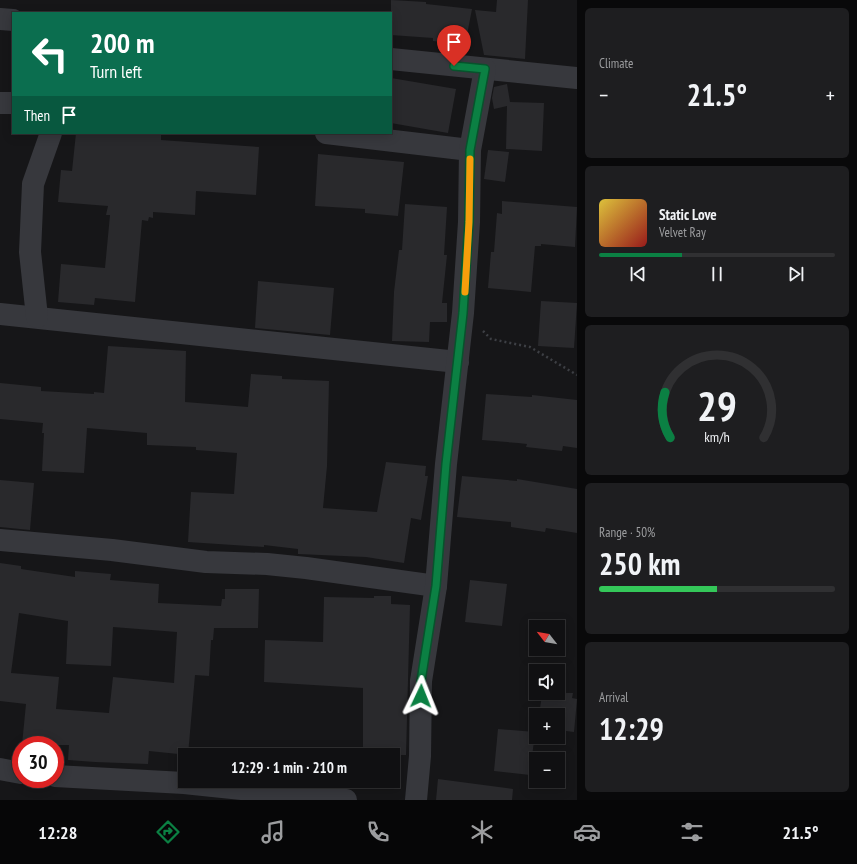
<!DOCTYPE html>
<meta charset="utf-8">
<style>
:root{--surface:#101012;--page:#1e1e20;--text:#f1f3f6;--muted:#9c9d9f;--line:#303032;--accent:#0b8043}
body{margin:0;font-family:"PT Sans Narrow",sans-serif;background:var(--page);color:var(--text);height:100vh;display:flex;flex-direction:column;font-size:15px;white-space:nowrap}
*{box-sizing:border-box;margin:0}
p{font-size:13px;color:var(--muted)}
.icon{flex:none;width:22px;height:22px;fill:none;stroke:currentColor;stroke-width:2;stroke-linecap:round;stroke-linejoin:round}
.map{position:relative;flex:1;overflow:hidden}
.details{display:flex;flex-direction:column;gap:8px;padding:8px;background:#09090a;width:280px}
.details>*{flex:none}
.top-card{position:absolute;left:12px;top:12px;width:380px;height:122px;border-radius:0px;box-shadow:0 2px 10px #0003,0 0 0 1px var(--line);background:#0b6e4f;color:#fff;overflow:hidden}
.needle{width:26px;rotate:301deg}
.tools{position:absolute;left:529px;top:620px;display:grid;gap:8px}
.tools a{display:grid;place-items:center;width:36px;height:36px;border-radius:0px;background:var(--surface);box-shadow:0 2px 10px #0003,0 0 0 1px var(--line);font-size:20px}
.speed{position:absolute;left:12px;top:736px;display:flex;gap:8px;font-size:20px;font-weight:700;text-align:center}
.speed>*{display:grid;place-content:center;width:52px;height:52px;border-radius:50%;background:var(--surface);box-shadow:0 2px 10px #0003,0 0 0 1px var(--line);line-height:1}
.speed .limit{border:6px solid #d22;background:#fff;color:#111}
.pin{position:absolute;display:grid;place-items:center;width:34px;height:34px;color:#fff;margin:-41px -17px;border-radius:50% 50% 50% 0;rotate:-45deg;box-shadow:0 0 4px #0007}
.pin .icon{rotate:45deg}
.me{position:absolute;width:44px;margin:-22px;rotate:2deg;stroke-linejoin:round;filter:drop-shadow(0 0 3px #0008)}
.turn{display:flex;align-items:center;gap:14px;height:84px;padding:0 12px;font-size:18px}
.turn .icon{width:52px;height:52px;stroke-width:2.5}
.turn b{display:block;font-size:28px;line-height:34px}
.then{display:flex;align-items:center;height:38px;padding:0 12px;background:#0003;gap:8px;font-size:15px}
.big{font-size:30px;font-weight:800;line-height:1.1}
.details .tile{flex:1;display:flex;flex-direction:column;justify-content:center;gap:6px;min-width:0;padding:0 14px;border-radius:6px;background:var(--page)}
.details .dial{align-items:center;gap:0}
.dial svg{height:104px;overflow:visible;fill:none;stroke:var(--line);stroke-width:7;stroke-linecap:round;text-anchor:middle}
.dial text{fill:var(--text);stroke:none}
.song{display:flex;align-items:center;gap:12px}
.cover{width:48px;height:48px;border-radius:6px;background:linear-gradient(135deg,hsl(50 70% 55%),hsl(0 70% 35%))}
.played{height:4px;border-radius:2px;background:linear-gradient(90deg,var(--accent) 35%,var(--line) 35%)}
.keys{display:flex;justify-content:space-around;direction:ltr}
.heat{display:flex;justify-content:space-between;align-items:center;font-size:22px;direction:ltr}
.charge{height:6px;border-radius:3px;background:linear-gradient(90deg,#34c759 50%,var(--line) 0)}
.trip{position:absolute;left:178px;top:748px;width:222px;height:40px;border-radius:0px;background:var(--surface);box-shadow:0 2px 10px #0003,0 0 0 1px var(--line);font-weight:800;line-height:40px;text-align:center}
.menu{display:flex;height:64px;justify-content:space-around;align-items:center;background:#060607;color:var(--muted)}
.menu .icon{width:28px;height:28px}
.menu .on{color:var(--accent)}
.menu b{font-size:18px;color:var(--text)}
main{display:flex;flex:1;min-height:0}
.map>svg:first-child{display:block}
</style>
<main>
<div class="map">
<svg width="577" height="800" viewBox="0 0 577 800">
<rect width="100%" height="100%" fill="#161618"/>
<!-- building -->
<g fill="#29292c" fill-rule="evenodd">
<polygon points="391,0 426,2 426,4 472,9 465,45 433,41 433,38 391,35"/>
<polygon points="497,0 528,0 525,59 484,55 475,10 496,12"/>
<polygon points="391,78 456,89 448,133 391,123"/>
<polygon points="507,84 510,102 544,103 542,151 506,149 507,106 494,109 492,98 494,87"/>
<polygon points="76,133 161,133 161,140 259,147 256,195 196,191 195,215 153,212 153,218 149,217 148,221 142,220 135,302 95,298 94,305 58,302 61,264 105,268 110,215 106,215 108,206 58,202 61,170 72,171"/>
<polygon points="488,150 509,152 505,182 484,179"/>
<polygon points="318,154 404,162 398,216 365,213 365,209 315,206"/>
<polygon points="502,201 577,207 575,247 541,244 541,246 535,246 531,292 488,288 491,252 494,252 497,213 502,214"/>
<polygon points="405,204 447,207 444,255 447,255 442,303 447,303 447,322 430,322 429,342 392,341 394,292 399,250 402,250"/>
<polygon points="258,281 334,288 330,335 255,328"/>
<polygon points="541,301 577,303 574,348 538,346"/>
<polygon points="108,346 186,351 185,402 248,407 251,374 282,376 282,379 329,381 327,466 323,508 377,512 386,462 426,466 425,476 428,476 421,520 411,518 404,563 366,557 298,554 298,549 264,545 264,547 188,542 191,492 234,494 237,453 196,450 196,447 147,445 147,433 87,428 84,473 42,471 44,433 42,433 43,423 0,419 0,383 41,387 41,391 94,394 94,392 104,393"/>
<polygon points="486,394 532,397 532,395 577,400 577,448 563,446 562,451 526,447 527,444 518,443 482,440"/>
<polygon points="462,476 517,481 517,479 577,489 577,533 546,528 545,532 511,527 511,522 457,517"/>
<polygon points="0,480 34,483 30,530 0,527"/>
<path d="M0,563l21,3v3l54,8v-6l36,3 -1,6 49,4 -1,19 63,3 1,-7h3v-10h34l-1,39h-44l-1,12h-2l-2,36 -14,-1 -7,80 -39,-4 -1,13 -53,-2 -27,-2 1,-15h-47l4,-41 -26,-3zM19,613l49,8 -2,43 45,2 2,-39 64,5 -3,51 -61,-6 -4,36 -53,-4 3,-32 -48,-4z"/>
<polygon points="470,580 507,584 502,626 465,622"/>
<polygon points="374,596 391,596 391,604 410,605 406,755 363,755 363,688 264,682 265,640 323,642 324,597 374,598"/>
<polygon points="554,693 573,693 572,698 577,699 574,732 558,730 558,715 539,715 542,695 554,696"/>
<polygon points="498,729 535,732 530,775 494,771"/>
<polygon points="438,779 513,789 512,800 436,800"/>
</g>
<g fill="none" stroke-linecap="round" stroke-linejoin="round">
<!-- path -->
<polyline stroke="#3d3f44" stroke-width="2.5" stroke-dasharray="2 3" stroke-linecap="butt" points="483,331 491,339 530,347 577,375"/>
<!-- minor -->
<g stroke="#37383d" stroke-width="22">
<polyline points="0,19 13,20"/>
<polyline points="391,59 577,78"/>
<polyline points="0,103 13,103"/>
<polyline points="326,133 470,150"/>
<polyline points="0,314 458,362"/>
<polyline points="37,317 30,252 33,184 51,133"/>
<polyline points="0,540 112,550 206,562 267,564 306,568 436,586"/>
<polyline points="0,769 21,773"/>
<polyline points="55,776 184,783 346,800"/>
<polyline points="416,800 420,756 421,681 436,586 446,464 463,313 469,222 470,150 485,69"/>
</g>
</g>
<g fill="none" stroke-linecap="round" stroke-linejoin="round">
<!-- route casing -->
<g stroke="#07532c" stroke-width="10">
<polyline id="route" points="421,696 421,681 436,586 446,464 463,313 469,222 470,150 485,69 454,66"/>
</g>
<!-- route -->
<use href="#route" stroke="#0b8043" stroke-width="7"/>
<!-- slow -->
<polyline stroke="#f59e0b" stroke-width="7" points="465,292 469,222 470,159"/>
</g>
</svg>
<div class="tools">
<a><svg class="needle" viewBox="-14 -14 28 28"><path d="M0-13l5 13h-10z" fill="#e53935"/><path d="M0 13l5-13h-10z" fill="#9c9d9f"/></svg></a>
<a><svg class="icon" aria-label="sound" viewBox="0 0 24 24"><path d="M4 9h4l5-4v14l-5-4H4zM17 9q2 3 0 6"/></svg></a>
<a>+</a>
<a>−</a>
</div>
<div class="speed"><div class="limit">30</div></div>
<div class="pin" style="left:454px;top:66px;background:#d93025"><svg class="icon" aria-label="arrive" viewBox="0 0 24 24"><path d="M6 21V4h12l-3 4 3 4H6"/></svg></div>
<svg class="me" style="left:421px;top:696px" viewBox="-20 -20 40 40"><path d="M0-17L14 15 0 8-14 15z" fill="#0b8043" stroke="#fff" stroke-width="4"/></svg>
<div class="trip">12:29 · 1 min · 210 m</div>
<div class="top-card">
<div class="turn"><svg class="icon" aria-label="left" viewBox="0 0 24 24"><path d="M17 20v-9H6M10 6l-5 5 5 5"/></svg><div><b>200 m</b>Turn left</div></div>
<div class="then">Then<svg class="icon" aria-label="arrive" viewBox="0 0 24 24"><path d="M6 21V4h12l-3 4 3 4H6"/></svg></div>
</div>
</div>
<section class="details">
<div class="tile"><p>Climate</p>
<div class="heat"><a>−</a><b class="big">21.5°</b><a>+</a></div>
</div>
<div class="tile">
<div class="song"><i class="cover"></i><div><b>Static Love</b><p>Velvet Ray</p></div></div>
<div class="played"></div>
<div class="keys"><svg class="icon" aria-label="previous" viewBox="0 0 24 24"><path d="M18 5L8 12l10 7zM5 5v14"/></svg><svg class="icon" aria-label="pause" viewBox="0 0 24 24"><path d="M8 5v14M16 5v14"/></svg><svg class="icon" aria-label="next" viewBox="0 0 24 24"><path d="M6 5l10 7-10 7zM19 5v14"/></svg></div>
</div>
<div class="tile dial"><svg viewBox="0 0 100 80">
<path d="M14 69A42 42 0 1 1 86 69"/>
<path d="M14 69A42 42 0 0 1 10 34" stroke="#0b8043"/>
<text x="50" y="56" font-size="32" font-weight="700">29</text>
<text x="50" y="72" font-size="11">km/h</text>
</svg></div>
<div class="tile"><p>Range · 50%</p><b class="big">250 km</b><div class="charge"></div></div>
<div class="tile"><p>Arrival</p><b class="big">12:29</b></div>
</section>
</main>
<nav class="menu">
<b>12:28</b>
<svg class="icon on" aria-label="directions" viewBox="0 0 24 24"><path d="M12 3l9 9-9 9-9-9zM9 14v-3h6M13 9l2 2-2 2"/></svg>
<svg class="icon" aria-label="music" viewBox="0 0 24 24"><path d="M9 18V5l10-2v13"/><circle cx="6" cy="18" r="3"/><circle cx="16" cy="16" r="3"/></svg>
<svg class="icon" aria-label="phone" viewBox="0 0 24 24"><path d="M5 4h4l2 5-3 2q2 4 5 5l2-3 5 2v4C11 20 4 13 5 4z"/></svg>
<svg class="icon" aria-label="climate" viewBox="0 0 24 24"><path d="M12 3v18M4 7l16 10M4 17L20 7"/></svg>
<svg class="icon" aria-label="car" viewBox="0 0 24 24"><path d="M5 17H2v-5l4-1 3-4h7l3 4 3 1v5h-3M9 17h6M6 11h13"/><circle cx="7" cy="17" r="2"/><circle cx="17" cy="17" r="2"/></svg>
<svg class="icon" aria-label="filters" viewBox="0 0 24 24"><path d="M4 7h16M4 17h16"/><circle cx="9" cy="7" r="2"/><circle cx="15" cy="17" r="2"/></svg>
<b>21.5°</b>
</nav>
